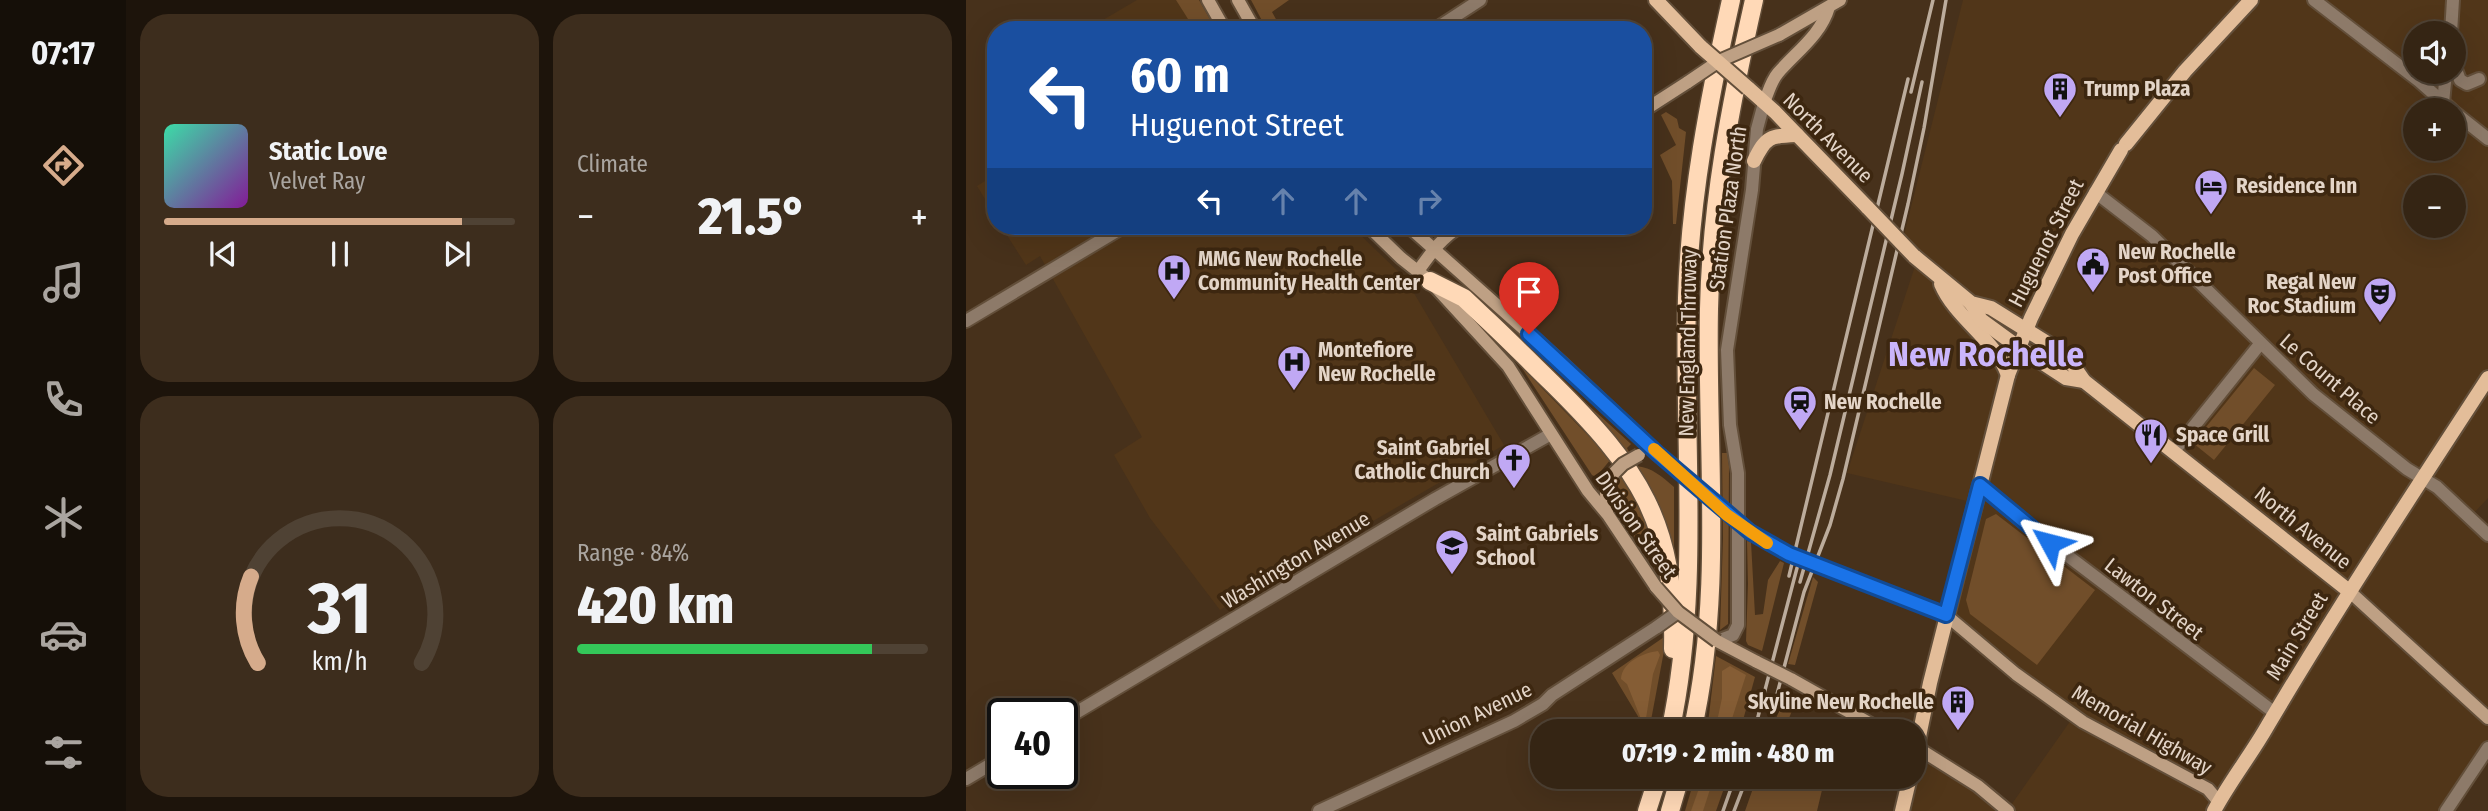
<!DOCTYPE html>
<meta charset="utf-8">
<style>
:root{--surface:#352514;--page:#3d2d1d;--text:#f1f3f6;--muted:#aaa5a0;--line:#4f4234;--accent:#d6ab8b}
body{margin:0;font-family:"Fira Sans Condensed",sans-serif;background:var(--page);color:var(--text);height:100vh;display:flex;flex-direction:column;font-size:26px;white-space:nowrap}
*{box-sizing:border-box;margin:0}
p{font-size:23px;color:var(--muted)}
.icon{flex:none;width:38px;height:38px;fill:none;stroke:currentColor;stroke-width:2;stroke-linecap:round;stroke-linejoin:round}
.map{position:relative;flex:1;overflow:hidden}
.panel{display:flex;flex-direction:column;gap:14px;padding:14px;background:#1d140b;width:840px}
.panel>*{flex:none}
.hud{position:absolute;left:21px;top:21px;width:665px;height:214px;border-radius:28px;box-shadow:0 7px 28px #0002,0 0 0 2px var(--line);background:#1a4fa0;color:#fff;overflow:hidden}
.fabs{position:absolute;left:1437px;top:21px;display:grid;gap:14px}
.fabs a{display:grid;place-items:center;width:63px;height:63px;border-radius:50%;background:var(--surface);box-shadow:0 7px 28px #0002,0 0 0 2px var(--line);font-size:35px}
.speed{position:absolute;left:21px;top:698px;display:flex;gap:14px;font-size:35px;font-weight:700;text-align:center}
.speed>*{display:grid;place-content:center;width:91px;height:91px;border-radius:50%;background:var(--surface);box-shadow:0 7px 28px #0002,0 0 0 2px var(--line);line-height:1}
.speed .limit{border:4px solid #111;border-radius:10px;background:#fff;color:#111}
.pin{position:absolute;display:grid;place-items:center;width:60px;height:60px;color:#fff;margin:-72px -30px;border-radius:50% 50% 50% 0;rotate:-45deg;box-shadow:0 0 7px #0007}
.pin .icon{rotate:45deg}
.me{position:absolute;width:77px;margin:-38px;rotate:308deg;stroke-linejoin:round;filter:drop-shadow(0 0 5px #0008)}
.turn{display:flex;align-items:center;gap:24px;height:147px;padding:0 28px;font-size:32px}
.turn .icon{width:91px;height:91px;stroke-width:2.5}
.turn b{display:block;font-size:49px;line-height:60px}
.lanes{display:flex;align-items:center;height:66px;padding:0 28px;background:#0003;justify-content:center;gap:35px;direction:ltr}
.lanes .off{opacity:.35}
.big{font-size:52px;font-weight:800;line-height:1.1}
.panel .card{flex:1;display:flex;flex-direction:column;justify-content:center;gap:10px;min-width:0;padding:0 24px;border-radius:28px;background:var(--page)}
.panel .dial{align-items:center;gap:0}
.dial svg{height:182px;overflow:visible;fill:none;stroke:var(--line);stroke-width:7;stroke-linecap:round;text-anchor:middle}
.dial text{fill:var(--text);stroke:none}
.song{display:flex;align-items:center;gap:21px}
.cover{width:84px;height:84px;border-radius:10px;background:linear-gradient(135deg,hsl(160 70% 55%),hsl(290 70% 35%))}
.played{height:7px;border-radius:4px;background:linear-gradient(90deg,var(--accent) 85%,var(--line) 85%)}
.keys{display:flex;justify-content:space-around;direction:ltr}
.heat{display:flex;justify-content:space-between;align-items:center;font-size:38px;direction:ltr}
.charge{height:10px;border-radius:5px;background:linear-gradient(90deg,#34c759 84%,var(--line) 0)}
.panel .tiles{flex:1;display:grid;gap:14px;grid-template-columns:repeat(2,1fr)}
.trip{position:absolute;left:564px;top:719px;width:396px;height:70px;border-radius:28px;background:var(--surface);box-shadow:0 7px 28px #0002,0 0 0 2px var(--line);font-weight:800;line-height:70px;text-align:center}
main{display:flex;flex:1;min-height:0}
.tab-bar{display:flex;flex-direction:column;width:126px;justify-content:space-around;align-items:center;background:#150f08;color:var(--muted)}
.tab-bar .icon{width:49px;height:49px}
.tab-bar .current{color:var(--accent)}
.tab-bar b{font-size:32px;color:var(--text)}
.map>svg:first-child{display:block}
</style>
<main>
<nav class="tab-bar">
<b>07:17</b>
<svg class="icon current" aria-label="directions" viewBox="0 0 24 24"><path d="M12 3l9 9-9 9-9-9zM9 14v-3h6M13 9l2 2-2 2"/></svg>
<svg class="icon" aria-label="music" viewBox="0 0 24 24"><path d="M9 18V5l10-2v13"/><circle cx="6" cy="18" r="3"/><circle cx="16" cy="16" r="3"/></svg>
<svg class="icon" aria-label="phone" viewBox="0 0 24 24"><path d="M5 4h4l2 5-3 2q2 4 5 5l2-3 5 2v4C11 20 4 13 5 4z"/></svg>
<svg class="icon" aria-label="climate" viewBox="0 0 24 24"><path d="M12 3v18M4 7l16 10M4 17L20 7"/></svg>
<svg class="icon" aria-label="car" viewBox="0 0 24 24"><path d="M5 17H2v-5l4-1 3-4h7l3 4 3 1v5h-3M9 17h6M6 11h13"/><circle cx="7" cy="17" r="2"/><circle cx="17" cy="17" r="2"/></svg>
<svg class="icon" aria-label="filters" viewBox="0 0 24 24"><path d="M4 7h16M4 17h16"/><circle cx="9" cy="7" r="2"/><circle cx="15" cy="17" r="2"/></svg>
</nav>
<section class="panel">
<div class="tiles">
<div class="card">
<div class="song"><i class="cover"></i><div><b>Static Love</b><p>Velvet Ray</p></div></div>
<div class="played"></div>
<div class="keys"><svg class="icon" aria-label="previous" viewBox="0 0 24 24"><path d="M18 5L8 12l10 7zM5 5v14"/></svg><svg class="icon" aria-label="pause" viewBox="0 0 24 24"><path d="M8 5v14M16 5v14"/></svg><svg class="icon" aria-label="next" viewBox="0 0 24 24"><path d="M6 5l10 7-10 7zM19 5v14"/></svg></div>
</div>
<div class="card"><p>Climate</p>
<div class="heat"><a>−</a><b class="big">21.5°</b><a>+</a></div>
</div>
<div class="card dial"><svg viewBox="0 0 100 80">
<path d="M14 69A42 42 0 1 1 86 69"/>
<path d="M14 69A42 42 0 0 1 11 31" stroke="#d6ab8b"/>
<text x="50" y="56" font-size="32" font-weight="700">31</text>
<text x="50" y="72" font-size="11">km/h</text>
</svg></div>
<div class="card"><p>Range · 84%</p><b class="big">420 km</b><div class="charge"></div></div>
</div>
</section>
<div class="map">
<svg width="1522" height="811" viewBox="0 0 1522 811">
<rect width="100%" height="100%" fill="#47311b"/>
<!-- built -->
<g fill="#513619" fill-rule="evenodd">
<polygon points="171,0 221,0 240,30 120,30"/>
<path d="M997,0h525v498l-16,17 16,15v224l-35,57h-553l16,-63 93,60 67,-95 -126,-98 30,-111 -133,-31 71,-216 -15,-18zM1449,33h39v39h-39zM1449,110h39v39h-39zM1449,187h39v39h-39z"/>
<polygon points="30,174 30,217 11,186"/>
<polygon points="35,226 385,226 439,278 538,445 254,610 184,518 148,455 176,437 74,256 60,265"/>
</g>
<!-- green -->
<g fill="#714e2a">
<polygon points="210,0 233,0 250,30 229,30"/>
<polygon points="285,0 323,0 306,12 316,30 301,30"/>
<polygon points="700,112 711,119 713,128 720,132 710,224 707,224 706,181 694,155 710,145 695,115"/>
<polygon points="552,358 573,385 645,459 630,477 626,475 550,359"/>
<path d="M577,364l88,80 -4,4 9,18c17,2 25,10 38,21v64l-4,-2 -8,-26z"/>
<polygon points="1288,368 1309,385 1248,460 1227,443"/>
<polygon points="756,453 761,453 763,466 762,624 754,630 757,538"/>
<path d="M657,473c21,38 31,62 38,105l-47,-73 -1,-14z"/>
<polygon points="1030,514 1129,590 1071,665 1004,614 1000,600 1020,519"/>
<polygon points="781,541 785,542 789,615 797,614 802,580 814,561 818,563 796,651 782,645 780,641 782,584"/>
<polygon points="847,577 852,582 829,665 822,664"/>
<polygon points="701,635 683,731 655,731 673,718 646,673"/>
<polygon points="750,656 789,677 774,731 741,732"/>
<polygon points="819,693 831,698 818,731 806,731"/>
<polygon points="729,777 762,777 750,811 719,811"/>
<polygon points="791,777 796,777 793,791 798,777 836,777 856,790 851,811 779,811"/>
</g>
<!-- forest -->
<g fill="#855d35">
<path d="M692,651l2,4 -7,19 -9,57h-13l10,-12 -14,-35 -6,-5c1,-17 22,-26 37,-28z"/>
<polygon points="764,666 780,675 762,731 749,731 756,698 756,671"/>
<polygon points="737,777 748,777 737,811 725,811"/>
</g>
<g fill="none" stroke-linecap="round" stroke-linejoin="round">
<!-- tertiary casing -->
<g stroke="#634f3a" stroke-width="16">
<g id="tertiary">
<polyline points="1348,0 1453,81 1486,110"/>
<polyline points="468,30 514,0"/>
<polyline points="1485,33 1487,0"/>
<polyline points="1488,64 1494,80 1501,84 1513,79"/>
<polyline points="1477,103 1480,72"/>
<polyline points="1488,112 1522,139"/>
<polyline points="1129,192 1186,236 1347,394 1441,469 1471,487 1522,535"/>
<polyline points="0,321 159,226"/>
<polyline points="1208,451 1294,344"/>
<polyline points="1014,485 1061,525 1309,713"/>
<polyline points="751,641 767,635 772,625 772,473 764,425 761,350 786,190 791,129 798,103"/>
<polyline points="96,721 469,499 585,434"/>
<polyline points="0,779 37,757"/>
<polyline points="353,811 548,721 577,704 586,695 691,627"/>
<polyline points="1480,811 1522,748"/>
</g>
</g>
<!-- secondary casing -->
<g stroke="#634f3a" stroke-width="16">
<g id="secondary">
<polyline points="242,0 259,30"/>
<polyline points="272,0 289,30"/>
<polyline points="813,35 874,0"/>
<path d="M798,103c4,-10 7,-22 14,-30 18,-21 43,-38 51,-66"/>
<polyline points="677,111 722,82"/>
<polyline points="402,226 435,258 464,281 542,366 622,491 642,515 690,587"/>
<polyline points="442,226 597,364 691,453"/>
<path d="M452,271c13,-18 24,-34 43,-45"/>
<polyline points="641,512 640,493 648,473"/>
<polyline points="863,570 980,615 1050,674 1117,722 1242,789 1253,802"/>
<polyline points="1383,591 1522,718"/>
<polyline points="751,641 791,662"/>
<polyline points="825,679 919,732"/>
<polyline points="947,745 1012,786 1042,811"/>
</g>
</g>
<!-- primary casing -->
<g stroke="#634f3a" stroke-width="18">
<g id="primary">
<polyline points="690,0 735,47"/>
<polyline points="782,88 809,112 902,208"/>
<polyline points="1160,144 1219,71 1285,0"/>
<path d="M788,161c12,-25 16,-25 43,-26"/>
<polyline points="948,256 1005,303 1025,308 1086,346 1107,365 1118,381 1383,591"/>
<path d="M975,284c15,35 53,54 67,91"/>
<polyline points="1005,303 1015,320 1052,347 1100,378 1118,381"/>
<polyline points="947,766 964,683 1042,375 1065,318 1106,234 1155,150"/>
<polyline points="936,811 944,777"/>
<path d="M1248,811c16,-30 37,-56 54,-86 70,-118 145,-232 220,-347"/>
</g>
</g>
<!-- motorway casing -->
<g stroke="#634f3a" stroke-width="21">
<g id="motorway">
<path d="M464,281l34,17 19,18c24,22 46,45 69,67 87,86 124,139 121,266"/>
<path d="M704,732c31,-143 13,-289 17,-434 3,-101 22,-199 44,-298"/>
<path d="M726,732c32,-139 14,-282 17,-423 2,-105 22,-207 45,-309"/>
<polyline points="681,811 692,777"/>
<polyline points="704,811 714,777"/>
</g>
</g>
<!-- tertiary -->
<use href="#tertiary" stroke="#8d7a69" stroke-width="12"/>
<!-- secondary -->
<use href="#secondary" stroke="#bea084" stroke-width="12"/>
<!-- primary -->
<use href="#primary" stroke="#e3bd99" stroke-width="14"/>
<!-- motorway -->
<use href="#motorway" stroke="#ffd9b7" stroke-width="18"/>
<!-- rail -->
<g stroke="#bcac9c" stroke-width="3.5">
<polyline points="945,92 967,0"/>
<polyline points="823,576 942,79"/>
<polyline points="834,582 864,475 936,174 956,82"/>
<polyline points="788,732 831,568"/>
<polyline points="801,732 838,592 864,525 877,479 942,204 958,128 980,0"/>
<polyline points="757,811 769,777"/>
<polyline points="768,811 781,777"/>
</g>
<!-- tertiary-bridge casing -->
<g stroke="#634f3a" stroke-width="16" stroke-linecap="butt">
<polyline id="tertiary-bridge" points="691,627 712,612"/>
</g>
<!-- secondary-bridge casing -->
<g stroke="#634f3a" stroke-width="16" stroke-linecap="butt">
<g id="secondary-bridge">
<polyline points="722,82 753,61 813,35"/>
<polyline points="691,453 784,532 823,554 863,570"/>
<polyline points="648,473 657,464 673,455"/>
<polyline points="690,587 712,612 751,641"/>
<polyline points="791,662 825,679"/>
</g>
</g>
<!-- primary-bridge casing -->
<g stroke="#634f3a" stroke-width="18" stroke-linecap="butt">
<g id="primary-bridge">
<polyline points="735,47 782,88"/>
<polyline points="902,208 948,256"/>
</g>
</g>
<!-- tertiary-bridge -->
<use href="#tertiary-bridge" stroke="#8d7a69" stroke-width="12"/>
<!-- secondary-bridge -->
<use href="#secondary-bridge" stroke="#bea084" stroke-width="12"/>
<!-- primary-bridge -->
<use href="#primary-bridge" stroke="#e3bd99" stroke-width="14"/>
</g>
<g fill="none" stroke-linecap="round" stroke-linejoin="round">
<!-- route casing -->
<g stroke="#114b97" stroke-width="18">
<polyline id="route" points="563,334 691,453 784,532 823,554 980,615 1014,485 1084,543"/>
</g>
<!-- route -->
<use href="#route" stroke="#1a73e8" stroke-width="12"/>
<!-- slow -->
<polyline stroke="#f59e0b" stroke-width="12" points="688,449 761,515 801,543"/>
</g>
<!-- icons -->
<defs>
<g id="building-pin" transform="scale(1.75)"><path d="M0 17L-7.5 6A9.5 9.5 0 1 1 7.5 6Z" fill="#c0a8f4" stroke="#3d2710"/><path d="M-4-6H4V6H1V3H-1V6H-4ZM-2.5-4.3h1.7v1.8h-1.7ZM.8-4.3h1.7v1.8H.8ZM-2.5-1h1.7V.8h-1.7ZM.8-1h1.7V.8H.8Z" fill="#111"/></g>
<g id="hotel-pin" transform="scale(1.75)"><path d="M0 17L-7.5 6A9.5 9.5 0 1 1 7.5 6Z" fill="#c0a8f4" stroke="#3d2710"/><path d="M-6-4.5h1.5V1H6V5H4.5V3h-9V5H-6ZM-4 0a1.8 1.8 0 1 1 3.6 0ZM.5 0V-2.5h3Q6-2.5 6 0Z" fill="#111"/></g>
<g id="civic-pin" transform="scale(1.75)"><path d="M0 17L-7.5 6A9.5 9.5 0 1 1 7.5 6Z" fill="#c0a8f4" stroke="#3d2710"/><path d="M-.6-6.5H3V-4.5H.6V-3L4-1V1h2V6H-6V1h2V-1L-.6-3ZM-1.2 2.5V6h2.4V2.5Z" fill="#111"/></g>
<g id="hospital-pin" transform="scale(1.75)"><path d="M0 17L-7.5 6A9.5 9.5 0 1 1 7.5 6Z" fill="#c0a8f4" stroke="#3d2710"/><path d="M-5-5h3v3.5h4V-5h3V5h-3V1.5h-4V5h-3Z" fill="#111"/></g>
<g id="theatre-pin" transform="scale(1.75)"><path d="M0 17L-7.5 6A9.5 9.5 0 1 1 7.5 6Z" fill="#c0a8f4" stroke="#3d2710"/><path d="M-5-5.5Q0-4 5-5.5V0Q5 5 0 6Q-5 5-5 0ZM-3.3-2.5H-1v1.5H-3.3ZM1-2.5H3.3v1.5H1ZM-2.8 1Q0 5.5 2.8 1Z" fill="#111"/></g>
<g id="station-pin" transform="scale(1.75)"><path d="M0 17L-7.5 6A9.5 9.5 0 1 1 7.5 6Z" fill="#c0a8f4" stroke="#3d2710"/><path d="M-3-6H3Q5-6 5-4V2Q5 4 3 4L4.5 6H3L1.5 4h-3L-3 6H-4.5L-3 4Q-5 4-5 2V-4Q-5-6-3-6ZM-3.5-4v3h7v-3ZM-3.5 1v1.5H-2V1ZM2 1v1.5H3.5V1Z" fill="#111"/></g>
<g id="restaurant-pin" transform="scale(1.75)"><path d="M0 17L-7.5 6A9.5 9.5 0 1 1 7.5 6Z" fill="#c0a8f4" stroke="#3d2710"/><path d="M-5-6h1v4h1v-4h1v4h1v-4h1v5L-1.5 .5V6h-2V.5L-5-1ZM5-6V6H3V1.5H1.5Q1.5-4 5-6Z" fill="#111"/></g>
<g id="church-pin" transform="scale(1.75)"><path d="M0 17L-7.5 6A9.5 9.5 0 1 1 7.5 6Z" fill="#c0a8f4" stroke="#3d2710"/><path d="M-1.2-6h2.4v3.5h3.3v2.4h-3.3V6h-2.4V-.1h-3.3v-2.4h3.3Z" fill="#111"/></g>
<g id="school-pin" transform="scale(1.75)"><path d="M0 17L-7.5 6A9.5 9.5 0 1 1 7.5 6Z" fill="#c0a8f4" stroke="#3d2710"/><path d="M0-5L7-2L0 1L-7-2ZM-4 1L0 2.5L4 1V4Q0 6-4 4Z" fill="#111"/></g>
</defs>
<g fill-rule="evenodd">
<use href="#building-pin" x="1094" y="89"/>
<use href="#hotel-pin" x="1245" y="186"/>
<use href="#civic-pin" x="1127" y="264"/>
<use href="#hospital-pin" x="208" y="271"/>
<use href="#theatre-pin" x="1414" y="294"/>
<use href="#hospital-pin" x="328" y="362"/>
<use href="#station-pin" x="834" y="402"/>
<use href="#restaurant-pin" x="1185" y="435"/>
<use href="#church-pin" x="548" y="460"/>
<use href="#school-pin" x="486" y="546"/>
<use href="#building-pin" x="992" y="702"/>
</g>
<g text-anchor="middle" stroke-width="7" stroke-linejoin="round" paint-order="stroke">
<!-- poi labels -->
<g font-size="21" font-weight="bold" fill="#e4d5c8" stroke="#3d2710" text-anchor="start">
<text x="1118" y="96">Trump Plaza</text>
<text x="1270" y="193">Residence Inn</text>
<text x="1152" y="259">New Rochelle<tspan x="1152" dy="24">Post Office</tspan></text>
<text x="232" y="266">MMG New Rochelle<tspan x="232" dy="24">Community Health Center</tspan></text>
<text x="1390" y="289" text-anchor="end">Regal New<tspan x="1390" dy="24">Roc Stadium</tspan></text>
<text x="352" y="357">Montefiore<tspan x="352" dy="24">New Rochelle</tspan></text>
<text x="858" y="409">New Rochelle</text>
<text x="1210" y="442">Space Grill</text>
<text x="524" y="455" text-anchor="end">Saint Gabriel<tspan x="524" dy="24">Catholic Church</tspan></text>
<text x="510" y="541">Saint Gabriels<tspan x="510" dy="24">School</tspan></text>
<text x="968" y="709" text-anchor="end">Skyline New Rochelle</text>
</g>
<!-- street labels -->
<g font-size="21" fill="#e4d5c8" stroke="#3d2710">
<text transform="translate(862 138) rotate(45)" y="7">North Avenue</text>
<text transform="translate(762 208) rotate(-82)" y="7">Station Plaza North</text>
<text transform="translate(1080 243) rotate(-63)" y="7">Huguenot Street</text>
<text transform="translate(722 343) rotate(-89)" y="7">New England Thruway</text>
<text transform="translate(1364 379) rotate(41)" y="7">Le Count Place</text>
<text transform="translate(670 525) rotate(55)" y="7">Division Street</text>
<text transform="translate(1337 528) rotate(39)" y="7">North Avenue</text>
<text transform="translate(330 560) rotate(-31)" y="7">Washington Avenue</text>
<text transform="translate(1188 599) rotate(38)" y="7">Lawton Street</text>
<text transform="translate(1331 636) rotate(-59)" y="7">Main Street</text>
<text transform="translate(511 714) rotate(-26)" y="7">Union Avenue</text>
<text transform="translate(1176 730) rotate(30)" y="7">Memorial Highway</text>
</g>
<!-- town labels -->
<g font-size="35" font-weight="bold" fill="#cab5fb" stroke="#3d2710">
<text x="1020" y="366">New Rochelle</text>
</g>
</g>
</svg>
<div class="fabs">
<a><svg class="icon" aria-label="sound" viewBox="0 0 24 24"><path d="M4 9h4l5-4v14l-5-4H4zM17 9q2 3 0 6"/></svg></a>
<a>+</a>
<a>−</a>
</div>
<div class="speed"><div class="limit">40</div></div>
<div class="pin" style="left:563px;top:334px;background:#d93025"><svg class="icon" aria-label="arrive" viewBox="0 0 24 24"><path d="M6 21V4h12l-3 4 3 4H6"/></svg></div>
<svg class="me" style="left:1084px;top:543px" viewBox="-20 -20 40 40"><path d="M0-17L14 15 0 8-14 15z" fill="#1a73e8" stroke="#fff" stroke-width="4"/></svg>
<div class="trip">07:19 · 2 min · 480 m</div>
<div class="hud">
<div class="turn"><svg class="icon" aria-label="left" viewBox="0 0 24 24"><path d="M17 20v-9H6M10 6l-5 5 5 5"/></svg><div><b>60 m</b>Huguenot Street</div></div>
<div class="lanes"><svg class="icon" aria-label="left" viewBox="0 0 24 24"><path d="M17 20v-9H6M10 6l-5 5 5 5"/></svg><svg class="icon off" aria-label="ahead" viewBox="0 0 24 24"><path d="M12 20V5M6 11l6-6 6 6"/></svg><svg class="icon off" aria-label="ahead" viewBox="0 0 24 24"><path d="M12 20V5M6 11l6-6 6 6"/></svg><svg class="icon off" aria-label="right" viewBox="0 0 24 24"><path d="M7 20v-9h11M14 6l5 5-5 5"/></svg></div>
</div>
</div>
</main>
